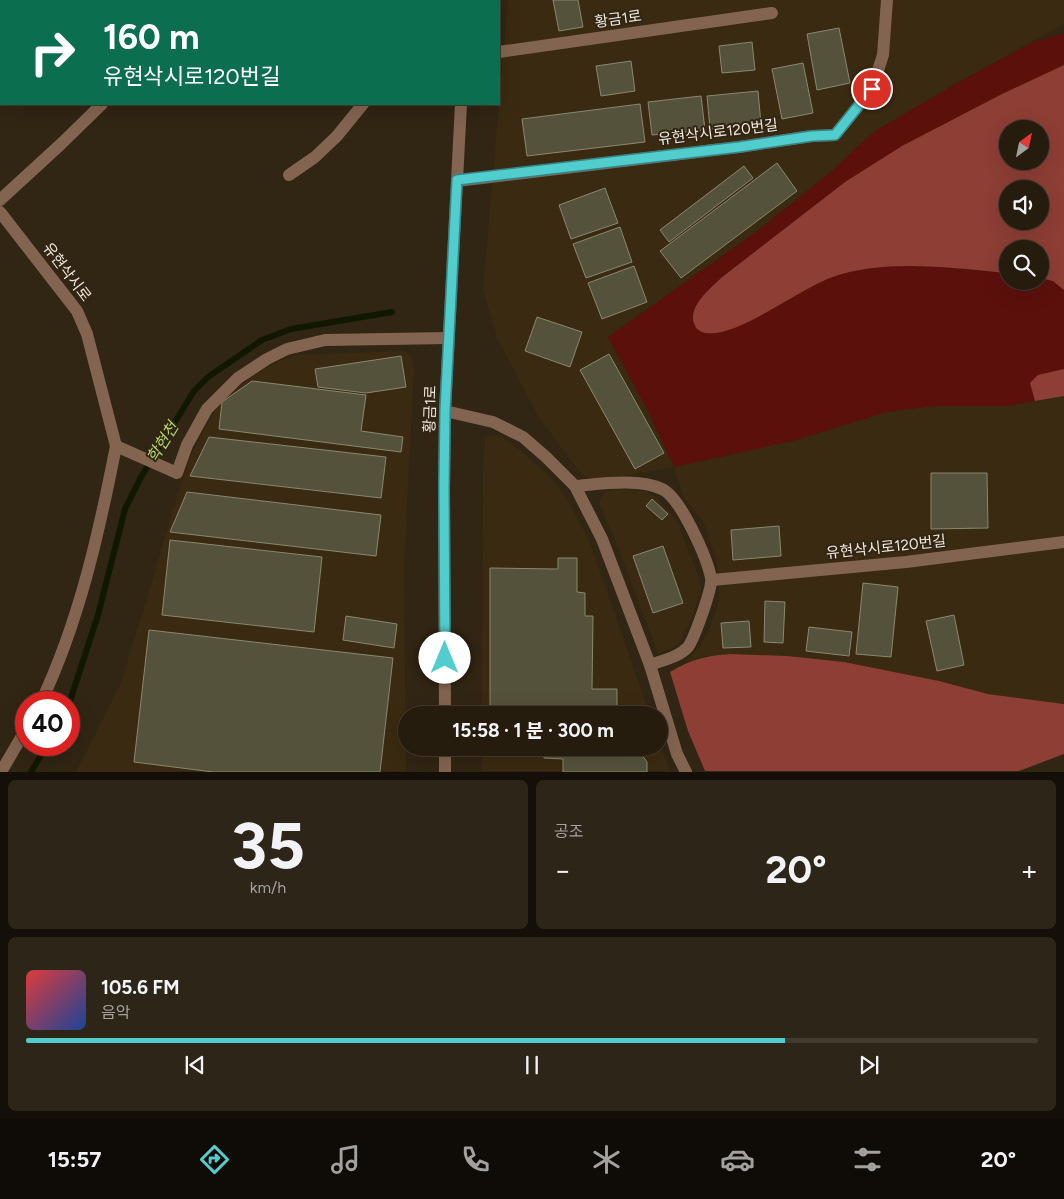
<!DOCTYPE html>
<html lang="ko">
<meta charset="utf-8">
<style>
:root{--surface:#251c0e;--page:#2d2517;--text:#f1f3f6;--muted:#a3a19e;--line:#423a2e;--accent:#52cdce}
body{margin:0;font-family:Figtree,"Noto Sans KR",sans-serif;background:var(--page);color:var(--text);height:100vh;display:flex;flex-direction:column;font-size:19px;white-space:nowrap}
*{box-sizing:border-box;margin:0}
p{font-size:16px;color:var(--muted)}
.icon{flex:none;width:28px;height:28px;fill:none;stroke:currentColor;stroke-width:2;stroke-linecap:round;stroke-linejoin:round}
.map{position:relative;height:772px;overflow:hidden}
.panel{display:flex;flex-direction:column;gap:8px;padding:8px;background:#140f08;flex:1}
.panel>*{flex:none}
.banner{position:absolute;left:0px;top:0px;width:500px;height:105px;box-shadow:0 5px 20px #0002,0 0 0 1px var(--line);background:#0b6e4f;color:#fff;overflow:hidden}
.needle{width:32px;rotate:33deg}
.controls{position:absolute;left:999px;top:120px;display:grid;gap:10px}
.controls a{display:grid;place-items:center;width:50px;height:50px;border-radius:50%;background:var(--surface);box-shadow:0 5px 20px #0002,0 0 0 1px var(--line);font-size:25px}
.speed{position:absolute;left:15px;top:691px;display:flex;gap:10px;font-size:25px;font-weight:700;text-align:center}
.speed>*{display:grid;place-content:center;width:65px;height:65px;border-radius:50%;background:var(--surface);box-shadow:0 5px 20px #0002,0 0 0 1px var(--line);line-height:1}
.speed .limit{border:8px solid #d22;background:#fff;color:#111}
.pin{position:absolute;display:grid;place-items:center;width:42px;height:42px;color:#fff;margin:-21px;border:2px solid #fff;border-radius:50%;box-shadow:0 1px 5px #0007}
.me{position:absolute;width:55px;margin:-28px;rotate:0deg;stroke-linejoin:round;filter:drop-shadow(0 0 4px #0008)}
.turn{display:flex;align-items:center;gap:18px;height:105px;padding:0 20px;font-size:22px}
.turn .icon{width:65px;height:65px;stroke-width:2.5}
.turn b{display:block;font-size:35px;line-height:42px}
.big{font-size:38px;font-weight:700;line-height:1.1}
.panel .tile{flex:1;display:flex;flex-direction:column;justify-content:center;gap:8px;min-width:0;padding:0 18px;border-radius:8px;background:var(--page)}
.panel .dial{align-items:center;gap:0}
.dial b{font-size:65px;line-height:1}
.song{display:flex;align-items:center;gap:15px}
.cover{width:60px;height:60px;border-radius:8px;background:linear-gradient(135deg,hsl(0 70% 55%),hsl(220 70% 35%))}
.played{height:5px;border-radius:2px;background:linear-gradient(90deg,var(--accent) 75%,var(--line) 75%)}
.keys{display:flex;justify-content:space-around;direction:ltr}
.heat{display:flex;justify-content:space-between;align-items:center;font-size:28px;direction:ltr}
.panel .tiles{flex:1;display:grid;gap:8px;grid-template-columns:1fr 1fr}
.tile:last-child{grid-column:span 2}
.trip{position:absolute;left:398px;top:706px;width:270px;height:50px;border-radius:25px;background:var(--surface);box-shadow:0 5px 20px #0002,0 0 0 1px var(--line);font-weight:700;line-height:50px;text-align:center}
.tabs{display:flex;height:80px;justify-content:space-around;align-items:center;background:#0f0b06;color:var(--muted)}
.tabs .icon{width:35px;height:35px}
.tabs .current{color:var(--accent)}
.tabs b{font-size:22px;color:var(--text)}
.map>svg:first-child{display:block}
</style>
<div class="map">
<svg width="1064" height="772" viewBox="0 0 1064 772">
<rect width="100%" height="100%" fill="#312513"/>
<!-- built -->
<g fill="#3a2a11">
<polygon points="508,0 1064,0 1064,24 957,83 877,130 860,144 833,170 756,232 608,337 646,407 674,467 792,441 887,412 934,406 1006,406 1064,396 1064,704 988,694 939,681 844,662 787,656 730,654 706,656 685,662 699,647 710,628 719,601 719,573 714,554 703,521 684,498 674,467 622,476 591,479 580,473 538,416 498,340 489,311 483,289"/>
<polygon points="402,351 409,354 413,360 414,369 404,565 406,771 76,772 120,685 146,602 177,496 191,455 217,406 228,394 262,370 284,359 299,355"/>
<polygon points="490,435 503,438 520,450 549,475 567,499 589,540 650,715 482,715 483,464 485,440"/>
<polygon points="613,489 645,491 657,498 677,521 699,578 701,588 693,615 680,642 672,649 658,653 615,540 600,505 600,499 605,492"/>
<polygon points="659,741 670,771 482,771 482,748 659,748"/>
</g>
<!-- green -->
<path fill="#5c100c" d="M1064,33v32l-62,29 -157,88 -124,96 -12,12 -5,43c45,-1 84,-38 125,-55 51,-20 125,-10 178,-5l1,8h32v-3l13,3 11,9v79l-33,14 4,18 -29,5h-72l-47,6 -95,29 -118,26 -28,-60 -38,-70 148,-105 77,-62 27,-26 17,-14 80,-47 76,-41z"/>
<!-- forest -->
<g fill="#8d3e35" fill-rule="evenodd">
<path d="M1064,65v225l-11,-9 -13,-3v-29h-32l-1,24c-55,-5 -124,-15 -177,5 -32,12 -94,60 -124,55 -4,0 -7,-3 -10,-5 -1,-3 -4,-8 -3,-11 1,-16 18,-29 28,-39l124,-96 57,-36 100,-52zM1008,129h32v32h-32zM1008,189h32v32h-32z"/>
<polygon points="1064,369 1064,396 1035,401 1030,383 1038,375"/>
<path d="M730,654l57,2 57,6 95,19 49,13 76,10v50l-45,17h-314l-17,-40 -18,-59c22,-13 35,-16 60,-18z"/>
</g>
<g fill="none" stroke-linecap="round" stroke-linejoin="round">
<!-- stream -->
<g stroke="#101801" stroke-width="6">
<polyline points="69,704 98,615 125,509 141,477 194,391 208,377 262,340 291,329 392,312"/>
<polyline points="31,772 47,745"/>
</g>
</g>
<!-- building -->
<g fill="#55523c" stroke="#8b8770">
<polygon points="553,0 578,0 583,27 559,31"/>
<polygon points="839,28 850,83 817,90 807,34"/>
<polygon points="752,42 755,70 722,73 719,46"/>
<polygon points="631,61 635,91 601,96 596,66"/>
<polygon points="803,63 813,113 782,119 772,69"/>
<polygon points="758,91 761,124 710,129 707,96"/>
<polygon points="701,96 705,130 652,135 648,102"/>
<polygon points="640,104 645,142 527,156 522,119"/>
<polygon points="777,163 797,191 681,278 660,251"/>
<polygon points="744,166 753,178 669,242 660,230"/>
<polygon points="605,188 618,223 571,239 559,205"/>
<polygon points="620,227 632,262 586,278 573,244"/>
<polygon points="634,266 647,302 602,319 588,283"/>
<polygon points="537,317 582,332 570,367 525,351"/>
<polygon points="609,354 664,453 635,469 580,370"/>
<polygon points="401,356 406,387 366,393 318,387 315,369"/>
<polygon points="252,381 366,395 361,431 403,437 401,452 219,429 222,402"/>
<polygon points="209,437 386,457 381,498 190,476"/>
<polygon points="931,473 987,473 988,528 931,529"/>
<polygon points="187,492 381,515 376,556 170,532"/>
<polygon points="652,499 668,514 662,520 646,506"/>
<polygon points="779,526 781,556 733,560 731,530"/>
<polygon points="170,540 322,557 314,632 162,615"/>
<polygon points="663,546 683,603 653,613 633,556"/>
<polygon points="558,558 577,558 577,592 585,593 585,616 593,616 592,689 617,689 617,715 490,715 490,568 558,569"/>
<polygon points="863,583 898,587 891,657 856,654"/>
<polygon points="765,601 785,602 783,643 764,642"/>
<polygon points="954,615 964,665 937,671 926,621"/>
<polygon points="346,616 397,624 394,648 343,640"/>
<polygon points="749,621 751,647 723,648 721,623"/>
<polygon points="809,627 852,632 849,656 806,651"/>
<polygon points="149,630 393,658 380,772 213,772 134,762"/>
<polygon points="544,748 637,748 647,762 647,772 563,772 563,759 544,758"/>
</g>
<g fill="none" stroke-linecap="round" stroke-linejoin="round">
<!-- minor -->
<g stroke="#836451" stroke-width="12">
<polyline points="189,1 190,0"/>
<polyline points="468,1 468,0"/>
<polyline points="499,52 772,13"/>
<polyline points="289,175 315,157 337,136 363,104"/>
<polyline points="457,181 739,147 812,136 835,135 872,89 883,55 887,0"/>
<polyline points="0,200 61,144 102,104"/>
<polyline points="0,212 77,311 87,334 116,446"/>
<polyline points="445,411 493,422 523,437 546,457 575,486 602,539 650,665 677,754 686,772"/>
<path d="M575,486c25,-2 63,-8 87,3 19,9 45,69 49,89 2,9 -17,61 -23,69 -9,10 -25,13 -38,18"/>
<polyline points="712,580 906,562 1064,542"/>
<path d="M41,702c38,-80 58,-169 75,-256l61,27 10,-28 20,-36 31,-31 29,-19 20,-10 38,-9 124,-2"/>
<polyline points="445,715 444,489 445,411 461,104"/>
<polyline points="445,748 445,772"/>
<polyline points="1,772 26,729"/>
</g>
</g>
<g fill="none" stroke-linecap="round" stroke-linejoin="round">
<!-- route casing -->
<g stroke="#358586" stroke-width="12">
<polyline id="route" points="445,658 444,488 445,411 457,180 739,147 812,136 835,135 872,89"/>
</g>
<!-- route -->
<use href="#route" stroke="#52cdce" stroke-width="9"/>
</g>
<g text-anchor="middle" stroke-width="4" stroke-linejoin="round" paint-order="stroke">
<!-- street labels -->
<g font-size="15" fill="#eee6db" stroke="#312513">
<text transform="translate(618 19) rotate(-8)" y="5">황금1로</text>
<text transform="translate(718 132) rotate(-7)" y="5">유현삭시로120번길</text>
<text transform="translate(67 272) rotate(53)" y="5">유현삭시로</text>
<text transform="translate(430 409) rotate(-88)" y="5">황금1로</text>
<text transform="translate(886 547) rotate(-6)" y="5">유현삭시로120번길</text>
</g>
<!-- water labels -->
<g font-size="16" font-style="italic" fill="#b5d76c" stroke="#312513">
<text transform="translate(162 442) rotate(-58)" y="6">학현천</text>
</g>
</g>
</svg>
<div class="controls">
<a><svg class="needle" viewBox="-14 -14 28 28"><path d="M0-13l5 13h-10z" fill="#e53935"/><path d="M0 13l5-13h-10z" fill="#a3a19e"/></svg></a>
<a><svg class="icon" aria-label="sound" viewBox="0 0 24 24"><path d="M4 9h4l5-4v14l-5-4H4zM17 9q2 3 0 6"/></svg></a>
<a><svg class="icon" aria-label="search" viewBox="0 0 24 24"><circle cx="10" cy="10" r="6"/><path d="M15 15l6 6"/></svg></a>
</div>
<div class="speed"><div class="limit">40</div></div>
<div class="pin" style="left:872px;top:89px;background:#d93025"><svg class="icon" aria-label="arrive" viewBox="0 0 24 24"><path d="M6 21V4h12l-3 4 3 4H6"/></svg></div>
<svg class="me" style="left:445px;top:658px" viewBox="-20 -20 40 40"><circle r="19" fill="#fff"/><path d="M0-13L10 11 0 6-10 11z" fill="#52cdce"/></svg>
<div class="trip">15:58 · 1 분 · 300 m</div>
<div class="banner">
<div class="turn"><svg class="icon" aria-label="right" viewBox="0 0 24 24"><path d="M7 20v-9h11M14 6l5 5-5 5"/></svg><div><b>160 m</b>유현삭시로120번길</div></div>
</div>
</div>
<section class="panel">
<div class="tiles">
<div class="tile dial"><b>35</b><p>km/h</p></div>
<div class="tile"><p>공조</p>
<div class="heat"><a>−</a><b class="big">20°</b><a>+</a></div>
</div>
<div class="tile">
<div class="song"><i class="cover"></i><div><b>105.6 FM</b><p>음악</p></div></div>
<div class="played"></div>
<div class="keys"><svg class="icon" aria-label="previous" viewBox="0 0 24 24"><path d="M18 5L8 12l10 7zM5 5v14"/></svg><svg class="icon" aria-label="pause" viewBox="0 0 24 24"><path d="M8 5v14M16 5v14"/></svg><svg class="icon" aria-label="next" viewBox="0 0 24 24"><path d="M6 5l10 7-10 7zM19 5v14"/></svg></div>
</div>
</div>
</section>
<nav class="tabs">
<b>15:57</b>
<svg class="icon current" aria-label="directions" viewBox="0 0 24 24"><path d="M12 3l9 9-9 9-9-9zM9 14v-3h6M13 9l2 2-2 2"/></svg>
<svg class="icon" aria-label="music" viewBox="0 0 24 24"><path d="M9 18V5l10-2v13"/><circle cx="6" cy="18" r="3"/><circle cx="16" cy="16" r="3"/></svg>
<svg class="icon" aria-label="phone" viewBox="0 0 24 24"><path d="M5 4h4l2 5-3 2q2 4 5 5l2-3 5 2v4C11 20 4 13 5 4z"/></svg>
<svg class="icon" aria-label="climate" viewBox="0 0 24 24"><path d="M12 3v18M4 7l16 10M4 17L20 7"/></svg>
<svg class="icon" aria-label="car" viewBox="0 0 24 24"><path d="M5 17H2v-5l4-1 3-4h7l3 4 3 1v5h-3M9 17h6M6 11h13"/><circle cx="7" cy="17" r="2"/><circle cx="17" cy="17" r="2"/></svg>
<svg class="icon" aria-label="filters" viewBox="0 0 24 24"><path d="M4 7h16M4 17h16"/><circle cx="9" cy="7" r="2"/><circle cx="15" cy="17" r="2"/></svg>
<b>20°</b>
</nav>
